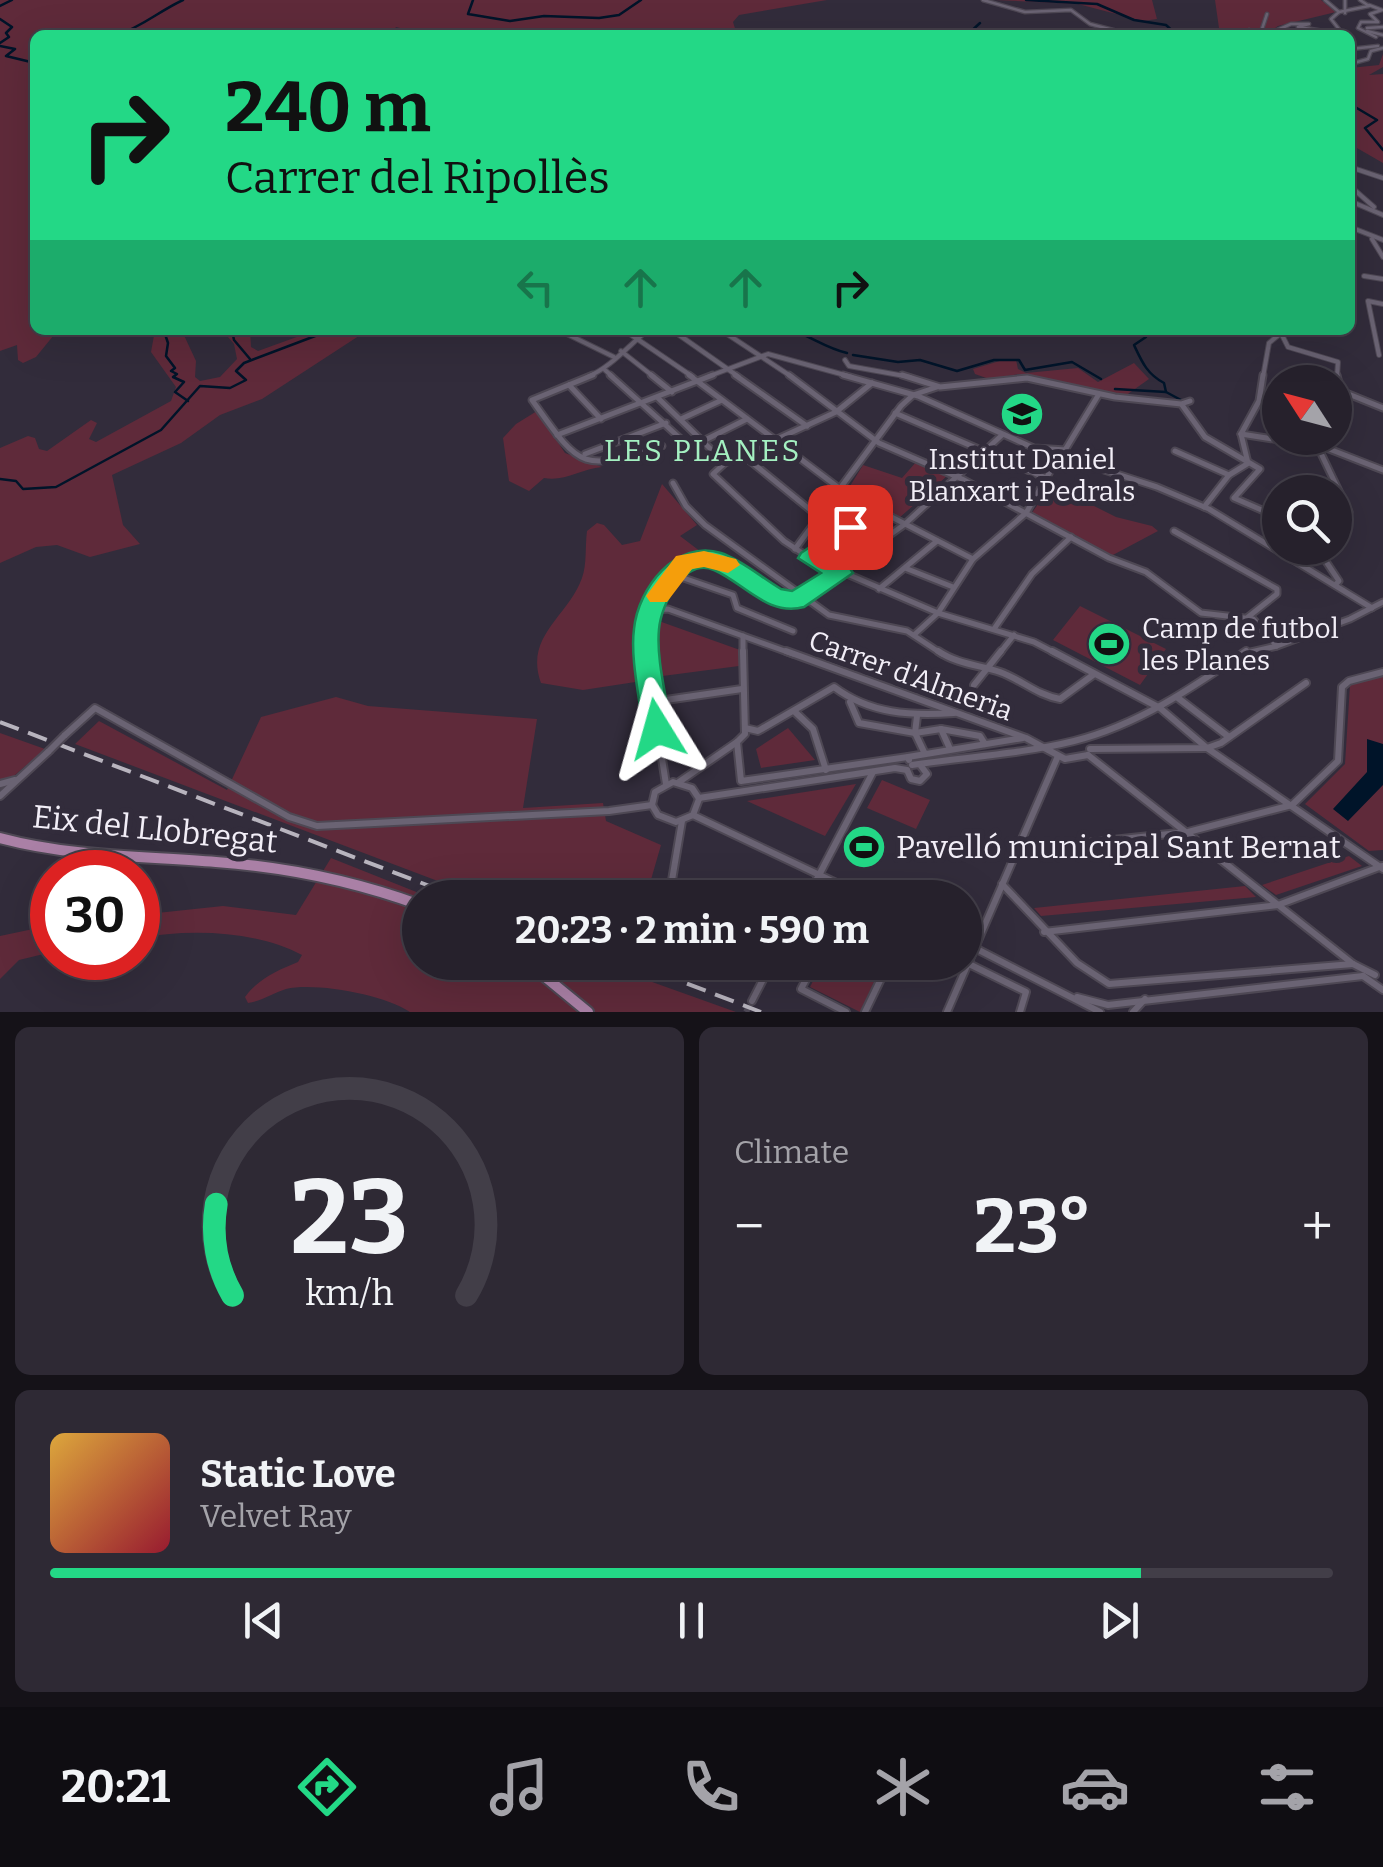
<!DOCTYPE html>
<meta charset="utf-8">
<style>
:root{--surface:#26212c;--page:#2e2934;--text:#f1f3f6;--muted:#a4a3a9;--line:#423e48;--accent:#23d886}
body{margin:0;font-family:Bitter,serif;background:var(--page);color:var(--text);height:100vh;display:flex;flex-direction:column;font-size:38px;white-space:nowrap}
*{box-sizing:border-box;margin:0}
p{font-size:32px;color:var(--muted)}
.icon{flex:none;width:55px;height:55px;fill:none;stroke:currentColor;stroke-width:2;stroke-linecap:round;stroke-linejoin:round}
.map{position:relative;height:1012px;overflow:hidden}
.panel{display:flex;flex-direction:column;gap:15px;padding:15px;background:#151218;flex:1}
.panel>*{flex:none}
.banner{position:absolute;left:30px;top:30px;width:1325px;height:305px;border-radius:15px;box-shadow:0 10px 40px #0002,0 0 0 2px var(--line);background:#23d886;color:#111;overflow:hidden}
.needle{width:65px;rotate:306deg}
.buttons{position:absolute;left:1262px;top:365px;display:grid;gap:20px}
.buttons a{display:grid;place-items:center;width:90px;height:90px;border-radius:50%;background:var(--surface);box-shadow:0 10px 40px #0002,0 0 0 2px var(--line);font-size:50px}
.speed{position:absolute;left:30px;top:850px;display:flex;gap:20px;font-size:50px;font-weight:700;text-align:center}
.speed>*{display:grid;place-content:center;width:130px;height:130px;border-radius:50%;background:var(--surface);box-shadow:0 10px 40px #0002,0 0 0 2px var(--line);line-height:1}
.speed .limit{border:15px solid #d22;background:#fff;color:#111}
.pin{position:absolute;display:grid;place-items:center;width:85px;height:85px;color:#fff;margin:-42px;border-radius:20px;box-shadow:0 5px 15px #0006}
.me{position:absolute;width:110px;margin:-55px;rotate:352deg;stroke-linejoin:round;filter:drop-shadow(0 0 8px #0008)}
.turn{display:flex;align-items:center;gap:35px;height:210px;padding:0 30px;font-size:45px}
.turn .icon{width:130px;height:130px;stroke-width:2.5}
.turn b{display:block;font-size:70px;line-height:85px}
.lanes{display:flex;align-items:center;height:95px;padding:0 30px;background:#0003;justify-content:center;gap:50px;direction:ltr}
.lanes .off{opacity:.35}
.big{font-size:75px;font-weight:700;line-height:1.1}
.panel .tile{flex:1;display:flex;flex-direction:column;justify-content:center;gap:15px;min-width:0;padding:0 35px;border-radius:15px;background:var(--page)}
.panel .dial{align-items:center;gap:0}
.dial svg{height:260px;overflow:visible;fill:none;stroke:var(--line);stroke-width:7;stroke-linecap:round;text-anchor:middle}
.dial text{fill:var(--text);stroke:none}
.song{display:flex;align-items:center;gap:30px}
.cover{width:120px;height:120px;border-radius:15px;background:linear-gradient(135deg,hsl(40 70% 55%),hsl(350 70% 35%))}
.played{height:10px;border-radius:5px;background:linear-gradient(90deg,var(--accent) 85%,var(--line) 85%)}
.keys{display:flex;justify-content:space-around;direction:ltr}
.heat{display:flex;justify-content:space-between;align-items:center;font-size:55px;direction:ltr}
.panel .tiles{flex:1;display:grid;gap:15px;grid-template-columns:1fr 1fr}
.tile:last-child{grid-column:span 2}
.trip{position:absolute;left:402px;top:880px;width:580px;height:100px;border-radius:50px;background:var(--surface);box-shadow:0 10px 40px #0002,0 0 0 2px var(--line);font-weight:700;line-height:100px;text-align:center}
.dock{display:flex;height:160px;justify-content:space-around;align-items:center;background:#0f0d12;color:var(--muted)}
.dock .icon{width:70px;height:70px}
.dock .selected{color:var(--accent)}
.dock b{font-size:45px;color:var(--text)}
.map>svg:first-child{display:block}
</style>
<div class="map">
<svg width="1383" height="1012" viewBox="0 0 1383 1012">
<rect width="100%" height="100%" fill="#322c3b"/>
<!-- green -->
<g fill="#5f2a3a">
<polygon points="0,0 827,0 739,15 733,22 737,35 428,35 396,27 391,35 35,35 35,330 58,330 36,357 23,363 18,360 17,345 0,351"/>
<polygon points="995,0 1152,0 1157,19 1143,21 1078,4"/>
<polygon points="1215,0 1321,0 1336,12 1278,26 1271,31 1276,35 1249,29 1242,35 1220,35"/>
<polygon points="1383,54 1383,67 1369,75 1383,74 1383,163 1350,144 1350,68 1379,65"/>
<polygon points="155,330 182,331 196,361 195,377 200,381 220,377 237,359 234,344 222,330 250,330 251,347 258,351 316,330 368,330 262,399 220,415 181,443 112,475 123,525 140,544 90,557 57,545 36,547 0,563 0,448 28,436 35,438 39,449 47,451 91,420 97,423 89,439 96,442 171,401 176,387 151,352"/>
<polygon points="1003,360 1016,360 1018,369 1026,373 1078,368 1098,382 1134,363 1149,379 1125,396 1019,374 989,379 975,374 973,369"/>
<path d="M537,411l28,42 37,14c-21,2 -38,15 -58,11l-15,13 -20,-10 -6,-43 13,-14z"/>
<polygon points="917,461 947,476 899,518 847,491 863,465 902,478"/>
<path d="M662,484l35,41 -17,11 25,19 -25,5 -22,20 -22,50 6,51 -59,9 -42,-7c-17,-47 27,-66 41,-105 5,-13 3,-32 5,-47l10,-8 7,2 18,20 18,-4z"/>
<polygon points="1052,485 1116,517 1152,526 1158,531 1111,556 1031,514"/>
<polygon points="1080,606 1166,649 1140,685 1053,640"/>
<polygon points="656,620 740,650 739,666 655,677 649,628"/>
<polygon points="1383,676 1383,850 1369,851 1305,804 1345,764 1350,685"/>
<polygon points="336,697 368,706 537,719 523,808 603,803 606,821 661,845 646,897 480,897 75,744 99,721 227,790 261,717"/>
<polygon points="788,728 815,760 761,768 756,749"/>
<polygon points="0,733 45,749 0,788"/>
<polygon points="882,780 930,800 916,829 867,808"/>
<polygon points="856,784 825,836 747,801"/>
<polygon points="1349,856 1362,866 1276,895 1262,885"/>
<path d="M331,858l98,39 -9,1v64l179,1 137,49h-326c-25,-17 -94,-30 -124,-23 -13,4 -24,12 -38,14l-3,-6c13,-18 33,-27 53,-35l4,-7c-47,-25 -113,-26 -164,-17v-23l85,-9 73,9z"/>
<polygon points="1245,886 1256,897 1041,916 1034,908"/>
<polygon points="52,925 52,952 19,960 0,979 0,936"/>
<polygon points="822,963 868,963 880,969 860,1012 810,987"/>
</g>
<!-- water -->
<polygon fill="#001429" points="1367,739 1383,744 1383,785 1348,821 1333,809 1367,772"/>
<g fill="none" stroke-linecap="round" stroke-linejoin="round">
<!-- stream -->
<g stroke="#001429" stroke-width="2.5">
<polyline points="473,0 468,14 510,21 544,16 599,18 619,15 641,0"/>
<polyline points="1026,0 1097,4 1134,20 1166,25 1177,35"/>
<polyline points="0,6 12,0"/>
<polyline points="0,19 12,27 6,33 9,37 0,43"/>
<polyline points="902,30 911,35"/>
<path d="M117,35c25,-8 42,-24 66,-35"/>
<polyline points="967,35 980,23"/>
<polyline points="0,46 15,49 6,56 35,63"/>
<polyline points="35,67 31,73 35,80"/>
<polyline points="1350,104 1377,120 1365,128 1383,150"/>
<polyline points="158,330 164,331 168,343 166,356 175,368 171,371 177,374 173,377 184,382 175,392 188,401"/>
<polyline points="232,330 234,340 250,359"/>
<path d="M792,330c20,7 34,18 55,23"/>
<path d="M1138,330l8,7 -12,8c8,17 13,29 30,38l2,9"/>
<polyline points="853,355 898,362 920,360 957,371 994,360 1019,360 1025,370 1072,362 1101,379"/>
<polyline points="1115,389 1166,392 1181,400"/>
<polyline points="0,479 16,481 23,489 56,487 161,430 200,386 230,388 246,380 236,371 244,363 331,330"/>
</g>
<!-- minor-tunnel -->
<polyline stroke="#4f4957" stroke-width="6" stroke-dasharray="6 4" stroke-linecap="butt" points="746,1012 752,1001"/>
<!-- minor-far3 casing -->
<g stroke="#4e4854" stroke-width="5">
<g id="minor-far3">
<polyline points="983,0 1025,12 1071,10 1090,24 1132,35"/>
<polyline points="1325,0 1339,12 1331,19 1342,33"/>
<polyline points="1345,0 1345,13"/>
<polyline points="1369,5 1382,10 1370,14 1378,22 1361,22 1358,28 1376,37"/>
<polyline points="1339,12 1369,6 1360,0"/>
<polyline points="1267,14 1262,29 1271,35"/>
<polyline points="1367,28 1383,27"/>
<polyline points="1367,31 1383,35"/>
<polyline points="1251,33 1249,30 1259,35"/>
<polyline points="1280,35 1275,31 1291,24 1309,24 1298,27 1342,34"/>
<polyline points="1351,49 1378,46"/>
<polyline points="1350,64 1368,59 1371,51 1383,48"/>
</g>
</g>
<!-- minor-far2 casing -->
<g stroke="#4e4854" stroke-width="6">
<g id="minor-far2">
<polyline points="1350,167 1383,178"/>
<polyline points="1350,186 1374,207"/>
<polyline points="1350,201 1383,215"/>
<polyline points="1350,227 1383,240"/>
<polyline points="1372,239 1383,257"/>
<polyline points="1364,276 1383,279"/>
<polyline points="624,330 693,377"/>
<polyline points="672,330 739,377"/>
<polyline points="721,330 792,377"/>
<polyline points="565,333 614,357"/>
<polyline points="621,351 654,377"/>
<polyline points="1379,355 1368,301 1383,304"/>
<polyline points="845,360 849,366 910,377"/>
<polyline points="605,370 613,377"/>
<path d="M587,377c23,-9 41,-31 61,-47"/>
<polyline points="707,377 768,354 852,377"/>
<polyline points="1263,377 1269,343 1281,333 1288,347 1338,362 1337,377"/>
</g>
</g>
<!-- minor-far1 casing -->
<g stroke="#4e4854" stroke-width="9">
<g id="minor-far1">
<path d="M593,375l-61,25c49,69 48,72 130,46"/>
<polyline points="610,375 682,440"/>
<polyline points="651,375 672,392"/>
<polyline points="689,375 847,494 973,559"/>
<polyline points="735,375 807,426"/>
<polyline points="789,375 879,443 962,479 1109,558 1146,572 1201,613 1253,619 1277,646"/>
<polyline points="843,375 918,396 1034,448 1066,450 1073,460"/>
<polyline points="902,375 940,387 1027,378 1115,397 1181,404 1190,401"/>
<polyline points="1337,375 1341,391 1383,408"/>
<polyline points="872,383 836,412 725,463 713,474 784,541 810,558 938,613 1034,642 1057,654"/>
<polyline points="569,385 601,419"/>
<polyline points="658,398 724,462"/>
<polyline points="1182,405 1205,437 1260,469 1234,498 1280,518"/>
<polyline points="895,413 1046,478"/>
<polyline points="681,419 722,400"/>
<polyline points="1241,434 1259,401 1263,375"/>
<polyline points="1241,434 1324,447 1383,470"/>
<polyline points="1241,434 1248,463"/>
<polyline points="557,435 713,375"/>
<polyline points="703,441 747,419"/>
<polyline points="1317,445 1349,512 1339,516"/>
<polyline points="1065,450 1099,394"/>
<polyline points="1175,451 1229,475"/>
<polyline points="1048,452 1048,458 1057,463 1073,460"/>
<polyline points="585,454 666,423"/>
<polyline points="744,456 819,517"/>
<polyline points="1073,460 1157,487 1209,509 1372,608"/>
<polyline points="673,483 686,506 705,525 829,615 907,631 942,654"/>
<polyline points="1204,507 1229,475 1247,464"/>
<polyline points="1174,531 1277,589 1277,594 1248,617"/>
<polyline points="1317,548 1339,581 1335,585"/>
<polyline points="795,549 901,406 913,395 937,387"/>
<polyline points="810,558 875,508"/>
<polyline points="905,568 953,587"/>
<polyline points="672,574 733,595 737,608 793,631"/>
<polyline points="879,589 937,541"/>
<polyline points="653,610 668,609 793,654"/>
<polyline points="994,629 1032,574 1071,537"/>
<polyline points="914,635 938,613 973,559 1026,513 1055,463"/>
<polyline points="743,636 743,654"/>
<path d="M646,654c-2,-42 23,-113 79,-91 22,9 39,28 60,39l15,-3 105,-75 97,-89"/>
<polyline points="999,654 1014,635"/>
<polyline points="1242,654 1277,646 1350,619 1383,602"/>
</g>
</g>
<!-- minor casing -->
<g stroke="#4e4854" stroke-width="10">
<g id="minor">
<polyline points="645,651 666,784"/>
<polyline points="743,651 745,734 737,742 741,781 908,757"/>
<polyline points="786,651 1026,738 1065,759 1088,755"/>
<path d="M938,651c19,13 41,14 62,21 22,8 37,23 60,27l33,-24"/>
<polyline points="1052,651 1160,708 1207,748 1383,869"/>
<polyline points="974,685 1001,651"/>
<polyline points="1178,698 1229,737"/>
<polyline points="652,702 742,689"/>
<polyline points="850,702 859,723 915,733 941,729 980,736 985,744"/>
<polyline points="794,711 813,729 826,770"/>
<polyline points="917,716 915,733 925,754"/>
<path d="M745,728l13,3 76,-44c36,27 77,29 120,26"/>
<polyline points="941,729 950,749"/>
<polyline points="64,736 95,708 289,817 317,826 609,811 652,805"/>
<polyline points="1090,749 1207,748 1221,743 1306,683"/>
<polyline points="1088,755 1353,964 1375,975"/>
<polyline points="909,760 908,757 1023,738"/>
<path d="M912,765c53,-8 110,-11 162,-24 64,-16 118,-53 172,-90"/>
<polyline points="907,770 911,779 920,781 927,774 921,766"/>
<polyline points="679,782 737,742"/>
<polyline points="0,784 15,780"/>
<polyline points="0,796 49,751"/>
<polyline points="699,798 895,768 907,770"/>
<polyline points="652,805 658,815 676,822 693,815 699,799"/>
<polyline points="652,805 655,792 673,782 692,788 698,797"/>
<polyline points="693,815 868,898"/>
<polyline points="1018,850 1188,832 1292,805 1338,761 1342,687 1349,681 1383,672"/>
<polyline points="1002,884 1077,963 1109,984 1353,964"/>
<polyline points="669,898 682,821"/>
<polyline points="807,898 873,772"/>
<polyline points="1044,932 1278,905 1382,866"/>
<polyline points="965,943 1100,1012"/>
<polyline points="815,962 801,989 846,1012"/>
<polyline points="967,963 1026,992 1020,1012"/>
<polyline points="1363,976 1383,990"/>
<polyline points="1077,997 1108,1005 1363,976"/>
<polyline points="752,1001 772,962"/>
<polyline points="865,1012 889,962"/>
<polyline points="947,1012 1058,756"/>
<polyline points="1133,1012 1145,999"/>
</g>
</g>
<!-- major casing -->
<g stroke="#4e4854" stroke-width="14">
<g id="major">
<path d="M0,838c71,19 143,18 216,24 70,5 138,19 204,43"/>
<polyline points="527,962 588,1012"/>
</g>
</g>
<!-- minor-far3 -->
<use href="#minor-far3" stroke="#6a6373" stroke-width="2.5"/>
<!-- minor-far2 -->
<use href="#minor-far2" stroke="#6a6373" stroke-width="4"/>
<!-- minor-far1 -->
<use href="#minor-far1" stroke="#6a6373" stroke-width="5"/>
<!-- minor -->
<use href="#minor" stroke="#6a6373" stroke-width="6"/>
<!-- major -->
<use href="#major" stroke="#aa80a6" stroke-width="10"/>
<!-- rail -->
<g stroke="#b8b4be" stroke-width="4" stroke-dasharray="20 10" stroke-linecap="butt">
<polyline points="0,722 461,898"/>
<polyline points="631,962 761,1012"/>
</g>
<!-- minor-bridge casing -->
<g stroke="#4e4854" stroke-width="10" stroke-linecap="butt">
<polyline id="minor-bridge" points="49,751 64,736"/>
</g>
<!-- minor-bridge -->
<use href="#minor-bridge" stroke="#6a6373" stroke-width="6"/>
</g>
<!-- route -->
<path fill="#23d886" stroke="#178c57" stroke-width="2.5" d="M850,519l12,8 -35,30 22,10 4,6 -49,34c-36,10 -60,-24 -90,-37 -30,-13 -53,35 -55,59 -3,31 8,69 12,100l-4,8 -10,3 -10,-3 -4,-8c-3,-29 -13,-72 -9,-100 4,-41 42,-90 87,-76 21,7 41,25 60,36l11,2 29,-18 -23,-15 3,-5z"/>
<!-- slow -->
<polygon fill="#f59e0b" points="704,551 736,559 740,565 728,573 704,567 692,569 667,602 650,602 646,596 676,556"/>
<!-- icons -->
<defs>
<g id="school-disc" transform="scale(2.25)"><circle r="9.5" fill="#23d886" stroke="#322c3b"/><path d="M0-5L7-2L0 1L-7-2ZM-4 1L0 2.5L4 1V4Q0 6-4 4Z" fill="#111"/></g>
<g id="stadium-disc" transform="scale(2.25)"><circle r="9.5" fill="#23d886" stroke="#322c3b"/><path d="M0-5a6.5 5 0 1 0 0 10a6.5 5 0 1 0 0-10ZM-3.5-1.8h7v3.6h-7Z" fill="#111"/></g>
</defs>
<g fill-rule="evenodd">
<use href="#school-disc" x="1022" y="414"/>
<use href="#stadium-disc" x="1109" y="644"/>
<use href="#stadium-disc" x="864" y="847"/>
</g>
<g text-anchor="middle" stroke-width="10" stroke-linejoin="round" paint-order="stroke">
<!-- poi labels -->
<g font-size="28" fill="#f2eef7" stroke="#322c3b">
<text x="1022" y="469">Institut Daniel<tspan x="1022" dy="32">Blanxart i Pedrals</tspan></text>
<text x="1142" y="638" text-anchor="start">Camp de futbol<tspan x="1142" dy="32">les Planes</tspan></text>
</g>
<!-- street labels -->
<g font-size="28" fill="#f2eef7" stroke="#322c3b">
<text transform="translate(911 675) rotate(20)" y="10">Carrer d'Almeria</text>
</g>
<!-- neighbourhood labels -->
<g font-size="30" letter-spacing="2.5" fill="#a4f0c1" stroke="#322c3b">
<text x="703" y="461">LES PLANES</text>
</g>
<!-- near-street labels -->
<g font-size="32" fill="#f2eef7" stroke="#322c3b">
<text transform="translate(155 829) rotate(6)" y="11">Eix del Llobregat</text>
</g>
<!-- near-poi labels -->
<g font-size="32" fill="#f2eef7" stroke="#322c3b" text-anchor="start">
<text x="896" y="858">Pavelló municipal Sant Bernat</text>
</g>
</g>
</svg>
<div class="buttons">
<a><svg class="needle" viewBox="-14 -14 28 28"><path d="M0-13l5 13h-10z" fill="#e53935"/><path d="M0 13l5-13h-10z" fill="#a4a3a9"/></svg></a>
<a><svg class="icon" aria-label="search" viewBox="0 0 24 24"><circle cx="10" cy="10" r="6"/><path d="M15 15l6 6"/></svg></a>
</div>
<div class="speed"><div class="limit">30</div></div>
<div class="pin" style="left:850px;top:527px;background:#d93025"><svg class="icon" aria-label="arrive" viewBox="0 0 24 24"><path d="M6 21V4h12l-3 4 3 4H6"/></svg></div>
<svg class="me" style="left:657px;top:729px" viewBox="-20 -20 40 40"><path d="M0-17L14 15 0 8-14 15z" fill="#23d886" stroke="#fff" stroke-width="4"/></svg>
<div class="trip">20:23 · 2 min · 590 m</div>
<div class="banner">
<div class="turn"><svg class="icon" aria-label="right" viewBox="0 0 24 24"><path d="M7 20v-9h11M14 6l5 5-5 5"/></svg><div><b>240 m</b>Carrer del Ripollès</div></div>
<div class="lanes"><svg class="icon off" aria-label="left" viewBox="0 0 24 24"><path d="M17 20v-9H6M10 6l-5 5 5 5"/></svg><svg class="icon off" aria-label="ahead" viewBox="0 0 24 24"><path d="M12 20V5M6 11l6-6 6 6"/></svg><svg class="icon off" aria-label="ahead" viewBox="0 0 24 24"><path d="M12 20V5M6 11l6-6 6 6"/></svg><svg class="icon" aria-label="right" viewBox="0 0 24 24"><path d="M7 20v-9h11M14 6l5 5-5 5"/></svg></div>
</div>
</div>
<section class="panel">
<div class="tiles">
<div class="tile dial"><svg viewBox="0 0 100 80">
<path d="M14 69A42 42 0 1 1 86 69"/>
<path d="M14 69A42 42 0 0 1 9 41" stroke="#23d886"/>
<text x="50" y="56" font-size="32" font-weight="700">23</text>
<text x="50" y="72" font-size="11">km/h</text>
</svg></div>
<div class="tile"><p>Climate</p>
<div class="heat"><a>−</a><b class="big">23°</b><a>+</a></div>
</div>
<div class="tile">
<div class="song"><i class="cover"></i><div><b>Static Love</b><p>Velvet Ray</p></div></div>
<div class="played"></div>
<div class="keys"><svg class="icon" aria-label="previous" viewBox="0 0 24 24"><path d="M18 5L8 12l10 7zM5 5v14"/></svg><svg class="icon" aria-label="pause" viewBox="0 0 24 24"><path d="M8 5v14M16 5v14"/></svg><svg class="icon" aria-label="next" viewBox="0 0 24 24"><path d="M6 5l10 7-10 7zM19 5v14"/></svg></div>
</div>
</div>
</section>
<nav class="dock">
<b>20:21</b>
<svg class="icon selected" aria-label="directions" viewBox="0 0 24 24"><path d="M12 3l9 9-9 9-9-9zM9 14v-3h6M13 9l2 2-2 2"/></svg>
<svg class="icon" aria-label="music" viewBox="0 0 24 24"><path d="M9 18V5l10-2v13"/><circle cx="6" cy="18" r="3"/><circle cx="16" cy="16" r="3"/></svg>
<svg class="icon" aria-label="phone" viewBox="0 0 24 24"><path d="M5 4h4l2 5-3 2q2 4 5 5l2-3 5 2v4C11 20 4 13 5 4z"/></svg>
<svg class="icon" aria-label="climate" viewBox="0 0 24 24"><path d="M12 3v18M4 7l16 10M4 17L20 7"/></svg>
<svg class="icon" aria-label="car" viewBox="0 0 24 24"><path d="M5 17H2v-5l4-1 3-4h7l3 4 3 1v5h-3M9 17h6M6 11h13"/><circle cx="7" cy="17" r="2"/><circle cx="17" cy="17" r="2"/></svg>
<svg class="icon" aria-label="filters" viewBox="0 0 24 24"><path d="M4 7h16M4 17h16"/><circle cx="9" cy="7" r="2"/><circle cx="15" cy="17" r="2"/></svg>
</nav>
